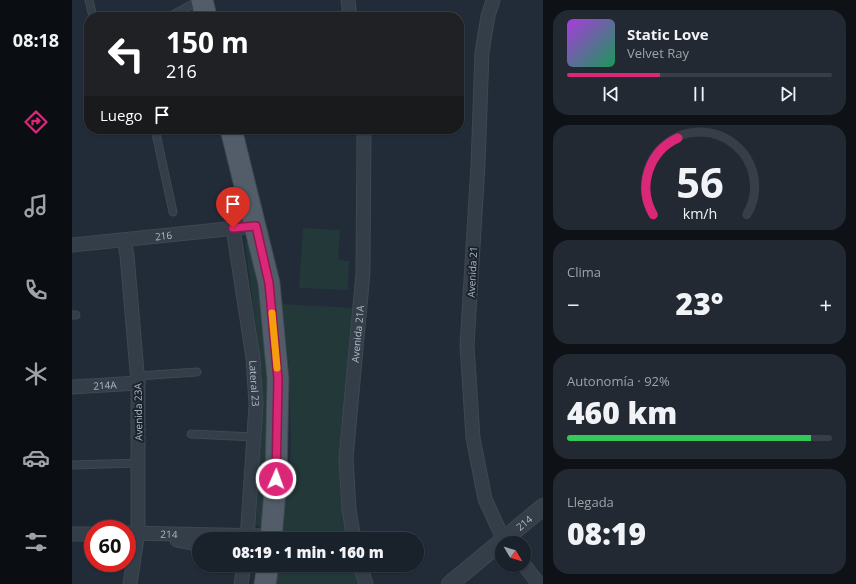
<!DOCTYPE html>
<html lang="es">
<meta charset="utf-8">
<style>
:root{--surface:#19212a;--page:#222932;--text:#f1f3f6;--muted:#9fa3a8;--line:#373e47;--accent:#db2777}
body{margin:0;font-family:"Open Sans",sans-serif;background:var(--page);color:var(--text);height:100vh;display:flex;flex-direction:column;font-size:15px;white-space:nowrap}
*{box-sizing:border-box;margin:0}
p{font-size:13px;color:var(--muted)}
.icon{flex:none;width:22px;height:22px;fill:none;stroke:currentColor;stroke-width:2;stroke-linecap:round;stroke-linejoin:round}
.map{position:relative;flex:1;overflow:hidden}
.details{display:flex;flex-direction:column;gap:10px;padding:10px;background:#0e1217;width:313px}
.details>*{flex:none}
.guide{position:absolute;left:12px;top:12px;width:380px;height:122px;border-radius:16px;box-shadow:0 1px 3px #0004,0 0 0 1px var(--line);background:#202124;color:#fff;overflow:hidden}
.needle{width:26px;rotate:128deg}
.controls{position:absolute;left:423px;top:536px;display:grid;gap:8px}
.controls a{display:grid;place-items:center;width:36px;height:36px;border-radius:50%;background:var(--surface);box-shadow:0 1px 3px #0004,0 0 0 1px var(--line);font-size:20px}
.speed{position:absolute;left:12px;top:520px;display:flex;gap:8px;font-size:20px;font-weight:700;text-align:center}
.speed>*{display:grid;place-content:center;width:52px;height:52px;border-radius:50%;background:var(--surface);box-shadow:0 1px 3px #0004,0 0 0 1px var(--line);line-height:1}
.speed .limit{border:6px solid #d22;background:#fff;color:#111}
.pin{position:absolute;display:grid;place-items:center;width:34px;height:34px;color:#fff;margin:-41px -17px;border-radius:50% 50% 50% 0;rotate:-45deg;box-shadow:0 0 4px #0007}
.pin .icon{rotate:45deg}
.me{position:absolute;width:44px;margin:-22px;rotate:2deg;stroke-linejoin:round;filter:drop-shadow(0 0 3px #0008)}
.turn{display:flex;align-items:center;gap:14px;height:84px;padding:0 16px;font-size:18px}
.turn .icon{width:52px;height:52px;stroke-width:2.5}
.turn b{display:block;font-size:28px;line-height:34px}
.then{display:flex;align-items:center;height:38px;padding:0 16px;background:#0003;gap:8px;font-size:15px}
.big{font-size:30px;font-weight:800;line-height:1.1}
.details .tile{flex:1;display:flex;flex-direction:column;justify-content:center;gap:6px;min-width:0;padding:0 14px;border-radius:16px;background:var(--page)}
.details .dial{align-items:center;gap:0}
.dial svg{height:104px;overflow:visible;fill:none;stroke:var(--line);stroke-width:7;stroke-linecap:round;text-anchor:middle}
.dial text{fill:var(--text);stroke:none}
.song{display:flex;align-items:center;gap:12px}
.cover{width:48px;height:48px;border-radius:6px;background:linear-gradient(135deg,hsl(280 70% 55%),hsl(150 70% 35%))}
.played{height:4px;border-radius:2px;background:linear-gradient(90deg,var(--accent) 35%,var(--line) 35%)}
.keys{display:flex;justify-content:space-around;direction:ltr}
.heat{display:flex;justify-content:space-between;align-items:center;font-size:22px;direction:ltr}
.charge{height:6px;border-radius:3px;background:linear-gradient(90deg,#34c759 92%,var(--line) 0)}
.trip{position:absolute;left:120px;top:532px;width:232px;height:40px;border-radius:20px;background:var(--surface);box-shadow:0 1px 3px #0004,0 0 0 1px var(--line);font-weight:800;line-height:40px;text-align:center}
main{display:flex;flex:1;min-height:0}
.tab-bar{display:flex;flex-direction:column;width:72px;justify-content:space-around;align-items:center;background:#0a0d11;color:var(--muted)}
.tab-bar .icon{width:28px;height:28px}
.tab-bar .active{color:var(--accent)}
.tab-bar b{font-size:18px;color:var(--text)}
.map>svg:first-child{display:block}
</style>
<main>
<nav class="tab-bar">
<b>08:18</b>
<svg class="icon active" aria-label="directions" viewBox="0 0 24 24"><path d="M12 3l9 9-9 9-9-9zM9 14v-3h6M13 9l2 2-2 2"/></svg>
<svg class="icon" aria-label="music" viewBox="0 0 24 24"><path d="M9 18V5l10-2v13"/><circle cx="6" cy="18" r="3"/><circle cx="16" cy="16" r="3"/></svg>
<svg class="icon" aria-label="phone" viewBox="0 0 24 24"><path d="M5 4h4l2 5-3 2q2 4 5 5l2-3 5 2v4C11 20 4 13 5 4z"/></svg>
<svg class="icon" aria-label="climate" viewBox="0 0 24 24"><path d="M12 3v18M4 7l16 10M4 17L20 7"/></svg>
<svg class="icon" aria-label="car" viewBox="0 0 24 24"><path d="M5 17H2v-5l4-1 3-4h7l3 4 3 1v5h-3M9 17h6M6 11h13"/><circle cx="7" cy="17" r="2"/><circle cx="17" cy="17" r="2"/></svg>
<svg class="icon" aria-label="filters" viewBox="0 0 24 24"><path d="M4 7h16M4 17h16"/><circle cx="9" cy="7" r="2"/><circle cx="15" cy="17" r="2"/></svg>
</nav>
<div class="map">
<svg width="471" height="584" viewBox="0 0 471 584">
<rect width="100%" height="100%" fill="#212c38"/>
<!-- green -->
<g fill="#233839">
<polygon points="231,228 268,230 266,260 277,261 276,290 227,288"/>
<polygon points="182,240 198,373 192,527 184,525 190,427 190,373 173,242"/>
<polygon points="208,304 283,308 269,456 279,539 209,539 219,449 217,365"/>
<polygon points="206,565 285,565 290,584 203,584"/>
</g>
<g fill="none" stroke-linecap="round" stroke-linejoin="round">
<!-- service casing -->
<g stroke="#3e4752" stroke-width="9">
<g id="service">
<polyline points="17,0 21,17"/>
<polyline points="97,17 128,0"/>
<polyline points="83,129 101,212"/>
<polyline points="0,315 4,315"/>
<polyline points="66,376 125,372"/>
<polyline points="119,434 182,437"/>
<polyline points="0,465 67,463"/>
</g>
</g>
<!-- minor casing -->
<g stroke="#3e4752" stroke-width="15">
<g id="minor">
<polyline points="276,0 278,17"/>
<polyline points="421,0 416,16 410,52 406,165 395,345 401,438 413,499 433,543"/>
<path id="s1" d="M161,228l20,130 3,47 -9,134"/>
<polyline points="52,240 55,255 66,383 66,532 58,584"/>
<path id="s2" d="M0,245l184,-19"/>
<path id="s3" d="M0,387l66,-4"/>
<path id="s4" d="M55,533l144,3"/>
<polyline points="0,534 21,534"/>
<path id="s5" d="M282,539l-5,-30 -3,-51 17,-185 1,-144"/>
<polyline points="105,540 127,544"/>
<polyline points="288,565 294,584"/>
<polyline points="452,565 467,584"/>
<polyline points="169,584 172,565"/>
</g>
</g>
<!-- tertiary casing -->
<g stroke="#3e4752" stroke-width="18">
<g id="tertiary">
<path id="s6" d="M378,584l93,-77"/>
</g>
</g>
<!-- primary casing -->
<g stroke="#3e4752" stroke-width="23">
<g id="primary">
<polyline points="130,0 134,17"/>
<polyline points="159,129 197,283 206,379 204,479 199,539"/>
<polyline points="193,584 196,565"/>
</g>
</g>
<!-- service -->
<use href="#service" stroke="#343e49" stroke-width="7"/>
<!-- minor -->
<use href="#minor" stroke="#343e49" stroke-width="13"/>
<!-- tertiary -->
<use href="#tertiary" stroke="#343e49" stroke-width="16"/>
<!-- primary -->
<use href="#primary" stroke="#525d69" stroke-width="21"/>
</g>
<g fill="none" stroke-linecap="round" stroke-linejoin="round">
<!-- route casing -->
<g stroke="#8e194d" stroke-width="10">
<polyline id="route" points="161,228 184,226 197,283 206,379 204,479"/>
</g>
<!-- route -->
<use href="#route" stroke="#db2777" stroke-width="7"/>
<!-- slow -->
<polyline stroke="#f59e0b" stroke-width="7" points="200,313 205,368"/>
</g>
<g text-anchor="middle" stroke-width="4" stroke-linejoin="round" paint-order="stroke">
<!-- street labels -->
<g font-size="10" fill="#afb8c5" stroke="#1a232d">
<text dy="4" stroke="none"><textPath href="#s2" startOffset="92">216</textPath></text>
<text transform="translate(400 272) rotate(-87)" y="4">Avenida 21</text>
<text dy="4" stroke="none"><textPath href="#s5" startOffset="206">Avenida 21A</textPath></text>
<text dy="4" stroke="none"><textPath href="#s1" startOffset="157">Lateral 23</textPath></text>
<text dy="4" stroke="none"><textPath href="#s3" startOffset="33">214A</textPath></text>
<text transform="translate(66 412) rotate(-91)" y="4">Avenida 23A</text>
<text dy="4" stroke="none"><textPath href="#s6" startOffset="96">214</textPath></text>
<text dy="4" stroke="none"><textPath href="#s4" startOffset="42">214</textPath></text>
</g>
</g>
</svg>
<div class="controls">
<a><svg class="needle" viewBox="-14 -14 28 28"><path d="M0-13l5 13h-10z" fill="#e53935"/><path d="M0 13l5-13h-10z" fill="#9fa3a8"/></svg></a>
</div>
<div class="speed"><div class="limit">60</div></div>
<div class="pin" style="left:161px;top:228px;background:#d93025"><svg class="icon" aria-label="arrive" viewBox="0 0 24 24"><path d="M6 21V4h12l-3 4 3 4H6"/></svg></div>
<svg class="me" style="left:204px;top:479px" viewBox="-20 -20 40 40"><circle r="17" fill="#db2777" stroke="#fff" stroke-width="3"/><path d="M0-11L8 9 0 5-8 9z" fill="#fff"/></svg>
<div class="trip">08:19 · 1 min · 160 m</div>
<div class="guide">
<div class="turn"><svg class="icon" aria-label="left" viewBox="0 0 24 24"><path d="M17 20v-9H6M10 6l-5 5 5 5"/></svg><div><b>150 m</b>216</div></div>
<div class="then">Luego<svg class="icon" aria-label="arrive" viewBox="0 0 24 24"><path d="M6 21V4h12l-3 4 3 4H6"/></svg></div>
</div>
</div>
<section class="details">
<div class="tile">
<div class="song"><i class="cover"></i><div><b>Static Love</b><p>Velvet Ray</p></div></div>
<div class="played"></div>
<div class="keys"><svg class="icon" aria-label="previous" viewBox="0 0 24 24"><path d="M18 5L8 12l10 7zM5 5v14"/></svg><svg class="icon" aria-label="pause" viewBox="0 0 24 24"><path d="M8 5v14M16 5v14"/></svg><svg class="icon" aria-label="next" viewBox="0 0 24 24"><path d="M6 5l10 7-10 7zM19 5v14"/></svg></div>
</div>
<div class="tile dial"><svg viewBox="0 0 100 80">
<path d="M14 69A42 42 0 1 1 86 69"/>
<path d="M14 69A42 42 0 0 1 33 10" stroke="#db2777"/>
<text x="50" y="56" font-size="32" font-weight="700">56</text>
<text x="50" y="72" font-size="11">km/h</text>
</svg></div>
<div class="tile"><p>Clima</p>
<div class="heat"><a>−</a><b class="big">23°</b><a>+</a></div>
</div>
<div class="tile"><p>Autonomía · 92%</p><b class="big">460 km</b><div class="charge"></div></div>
<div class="tile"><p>Llegada</p><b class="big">08:19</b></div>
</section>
</main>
